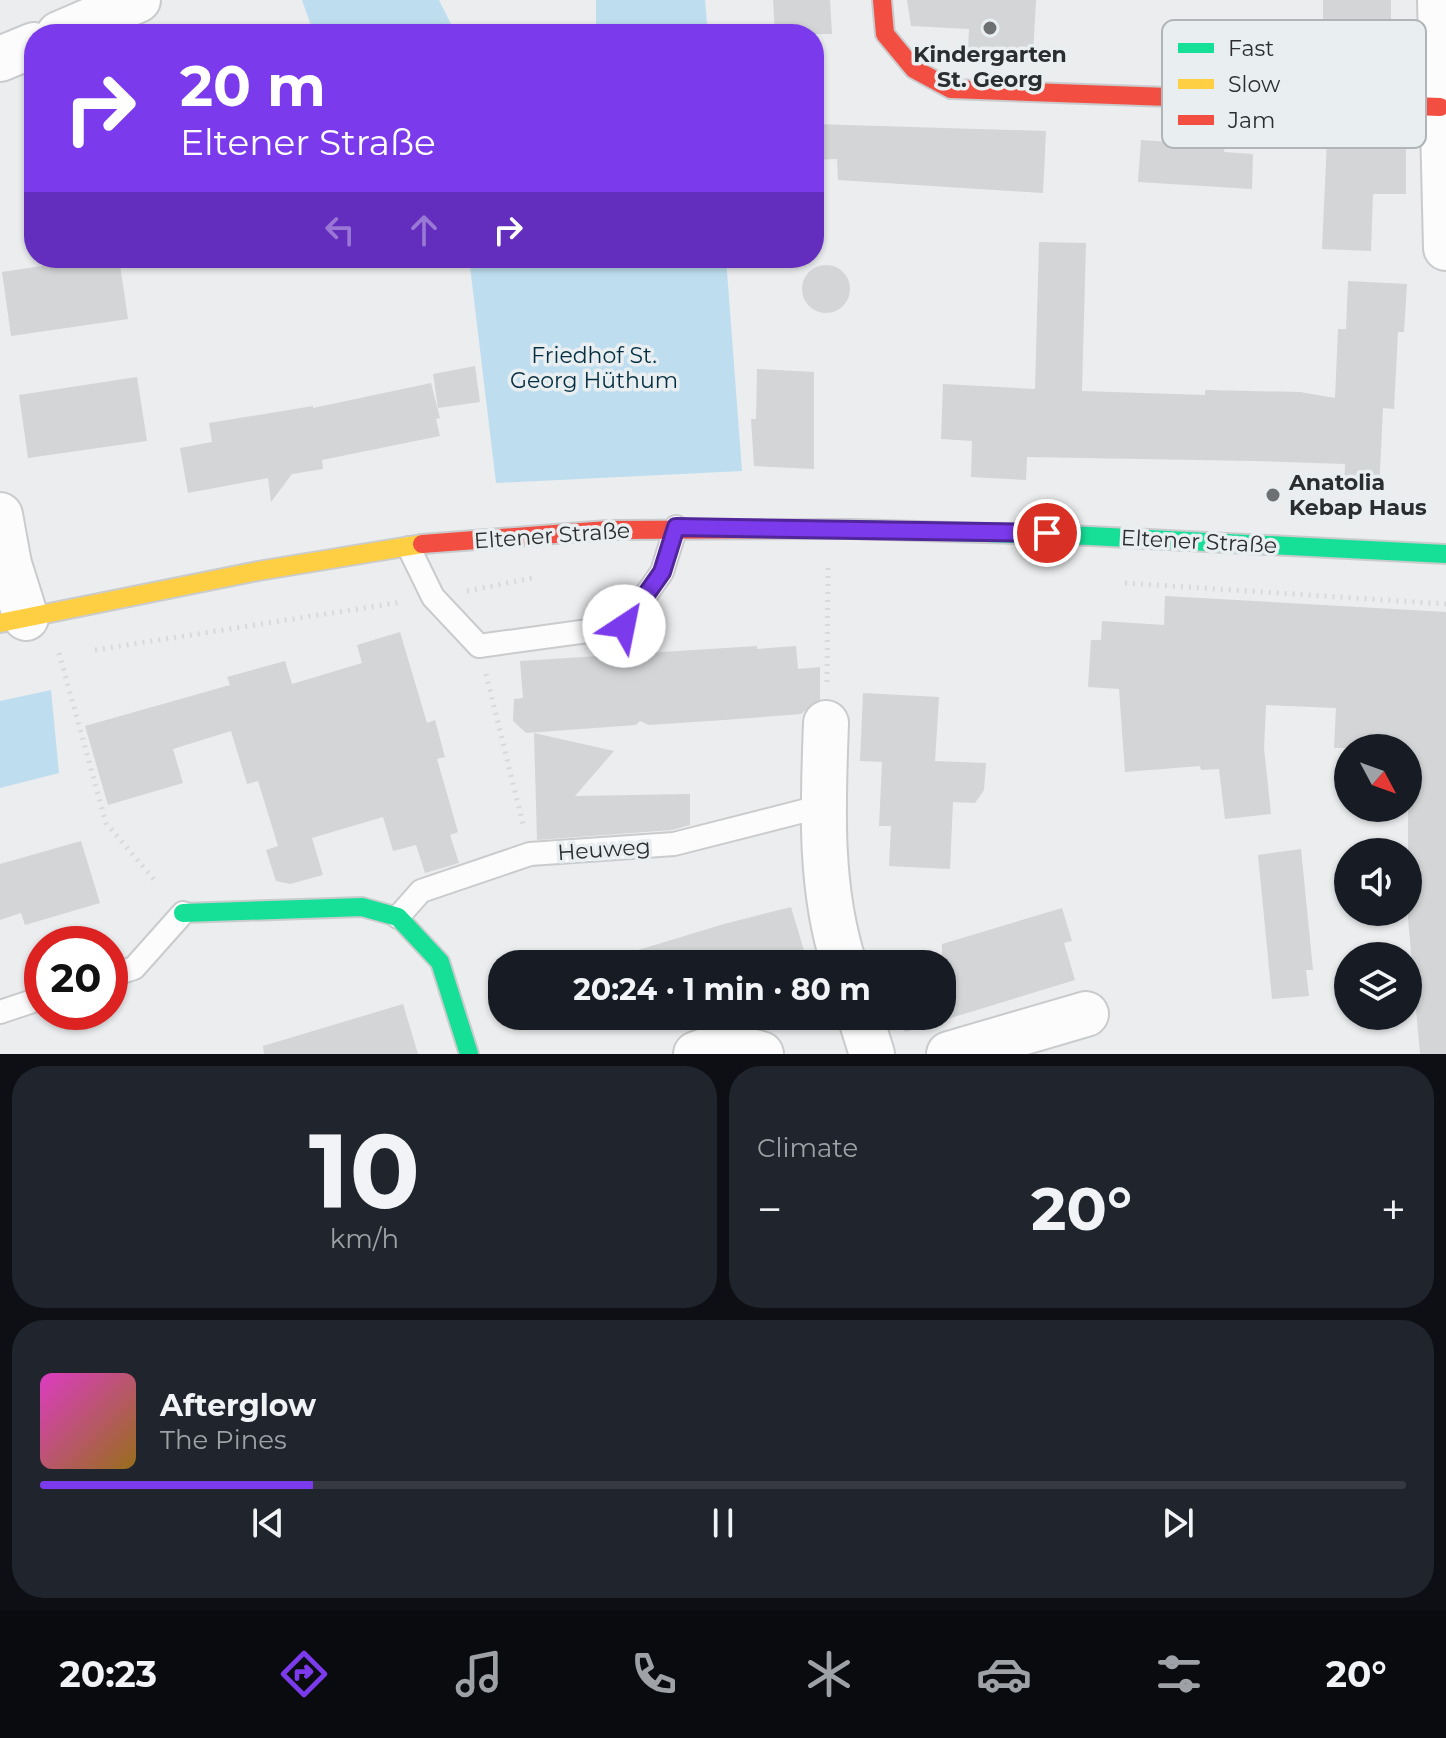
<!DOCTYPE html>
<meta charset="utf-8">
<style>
:root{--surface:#171b24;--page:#20242c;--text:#f1f3f6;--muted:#9ea1a6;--line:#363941;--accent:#7c3aed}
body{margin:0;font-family:Montserrat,sans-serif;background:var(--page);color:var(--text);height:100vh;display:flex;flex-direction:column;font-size:30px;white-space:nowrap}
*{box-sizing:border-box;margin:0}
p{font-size:26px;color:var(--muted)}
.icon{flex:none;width:44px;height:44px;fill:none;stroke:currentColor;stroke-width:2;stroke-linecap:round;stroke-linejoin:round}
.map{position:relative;height:1054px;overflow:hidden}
.details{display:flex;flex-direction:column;gap:12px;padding:12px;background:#0d0f14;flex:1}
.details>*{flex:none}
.top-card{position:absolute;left:24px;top:24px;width:800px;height:244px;border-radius:32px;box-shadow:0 2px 6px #0004;background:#7c3aed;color:#fff;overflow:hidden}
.needle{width:52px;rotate:131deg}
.tools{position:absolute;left:1334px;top:734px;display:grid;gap:16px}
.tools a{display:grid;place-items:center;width:88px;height:88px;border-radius:50%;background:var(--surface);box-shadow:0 2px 6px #0004;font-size:40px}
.speed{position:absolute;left:24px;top:926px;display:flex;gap:16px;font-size:40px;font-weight:700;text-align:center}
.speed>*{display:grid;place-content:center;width:104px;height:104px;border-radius:50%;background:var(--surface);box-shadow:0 2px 6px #0004;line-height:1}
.speed .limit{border:12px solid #d22;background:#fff;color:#111}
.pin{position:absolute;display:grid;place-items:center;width:68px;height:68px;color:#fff;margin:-34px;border:4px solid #fff;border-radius:50%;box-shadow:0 2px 8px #0007}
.me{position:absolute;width:88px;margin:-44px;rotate:34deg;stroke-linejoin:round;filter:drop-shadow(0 0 6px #0008)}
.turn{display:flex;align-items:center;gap:28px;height:168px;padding:0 24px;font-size:36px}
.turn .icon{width:104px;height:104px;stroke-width:2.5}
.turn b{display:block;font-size:56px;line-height:68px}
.lanes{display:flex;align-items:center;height:76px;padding:0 24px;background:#0003;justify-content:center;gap:40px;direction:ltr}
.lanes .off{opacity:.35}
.big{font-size:60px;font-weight:700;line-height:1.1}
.details .card{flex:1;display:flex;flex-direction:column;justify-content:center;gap:12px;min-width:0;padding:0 28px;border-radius:32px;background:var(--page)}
.details .dial{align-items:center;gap:0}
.dial b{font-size:104px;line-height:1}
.song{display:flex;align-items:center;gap:24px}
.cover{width:96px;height:96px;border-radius:12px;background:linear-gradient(135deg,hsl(310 70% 55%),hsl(40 70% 35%))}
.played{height:8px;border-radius:4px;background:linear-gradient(90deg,var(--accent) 20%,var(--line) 20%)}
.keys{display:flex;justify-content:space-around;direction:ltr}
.heat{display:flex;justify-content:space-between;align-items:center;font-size:44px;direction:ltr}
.details .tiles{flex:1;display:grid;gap:12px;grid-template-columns:1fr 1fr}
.card:last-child{grid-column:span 2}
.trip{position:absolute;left:488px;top:950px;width:468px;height:80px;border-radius:32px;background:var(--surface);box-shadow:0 2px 6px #0004;font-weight:700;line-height:80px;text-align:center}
.tab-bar{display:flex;height:128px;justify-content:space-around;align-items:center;background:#090b0e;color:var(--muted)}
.tab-bar .icon{width:56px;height:56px}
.tab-bar .on{color:var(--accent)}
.tab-bar b{font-size:36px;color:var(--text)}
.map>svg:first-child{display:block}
</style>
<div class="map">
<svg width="1446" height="1054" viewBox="0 0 1446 1054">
<rect width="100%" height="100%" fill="#ebedef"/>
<!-- green -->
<g fill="#bedeef">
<polygon points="302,0 439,0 456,34 314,34"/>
<polygon points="596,0 705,0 708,34 519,34 596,24"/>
<polygon points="469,258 726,258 742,471 496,483"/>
<polygon points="51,690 59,773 0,788 0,701"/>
</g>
<!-- building -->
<g fill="#d3d5d7">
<polygon points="773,0 830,0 832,34 775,34"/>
<polygon points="907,0 1036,0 1033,54 968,52 969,29 911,26"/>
<polygon points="1323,0 1391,0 1391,64 1323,64 1323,57 1226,57 1226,22 1323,23"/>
<polygon points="814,124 1046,131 1043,193 838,180 837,159 814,160"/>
<polygon points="1141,140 1225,146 1224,152 1253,154 1252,189 1138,182"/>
<polygon points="1327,140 1406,140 1406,194 1373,194 1371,251 1322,249"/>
<polygon points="1039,242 1086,243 1082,391 1205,395 1205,390 1300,392 1335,398 1338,329 1346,329 1348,281 1407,284 1404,332 1398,332 1394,409 1383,408 1379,491 1344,489 1345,464 1254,461 1027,457 1026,480 971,477 972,441 941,439 943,384 1035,389"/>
<polygon points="95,258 119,258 128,319 11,336 2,272"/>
<circle cx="826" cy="289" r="24"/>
<polygon points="475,366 480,402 438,408 433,374"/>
<polygon points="757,369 814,372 814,469 754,466 751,419 756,419"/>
<polygon points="137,377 147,441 28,458 19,395"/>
<polygon points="431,383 440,418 436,419 440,436 322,460 323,469 292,474 271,502 268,478 188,493 180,448 212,442 209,423 313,406 313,408"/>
<polygon points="1165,596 1446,612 1446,1054 1420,1054 1408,918 1408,748 1334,748 1336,708 1266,705 1264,748 1271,814 1225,819 1219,769 1201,770 1200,766 1125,772 1119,689 1088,687 1091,640 1101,640 1102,621 1164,625"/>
<polygon points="400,632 427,723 435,720 445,757 437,759 458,832 450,835 459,863 425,873 416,845 393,851 383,817 312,838 323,875 290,884 276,881 266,850 278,846 258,781 247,784 231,731 173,749 183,783 108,805 85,726 230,685 227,677 285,661 292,684 362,663 357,645"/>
<polygon points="757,646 757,649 796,646 798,669 820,667 820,700 801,714 724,720 649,725 640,721 636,725 526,733 513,721 514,699 523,698 520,661"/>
<polygon points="863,693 939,697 935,761 986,763 984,790 975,803 953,802 950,869 889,866 891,826 879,826 882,762 860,761"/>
<polygon points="534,733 614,751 575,796 690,794 690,825 672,830 537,840"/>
<polygon points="81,841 100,903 25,925 21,913 0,920 0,864"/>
<polygon points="1301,849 1313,970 1306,970 1309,996 1272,999 1258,855"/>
<polygon points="791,907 808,964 592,964 724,924"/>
<polygon points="1062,908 1072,941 1064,943 1075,980 905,1032 900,1016 942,1016 942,964 938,964 942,963 942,944"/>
<polygon points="403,1004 418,1054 264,1054 263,1046"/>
</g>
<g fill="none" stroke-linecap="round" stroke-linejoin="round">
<!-- lane casing -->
<g stroke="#c9cbcd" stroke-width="26">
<g id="lane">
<polyline points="409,548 433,597 479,646 624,626 662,572 676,527"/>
<polyline points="398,917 421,891 530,854 674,844 823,806"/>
<polyline points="110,976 134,968 183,913"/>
<polyline points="0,1012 42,998"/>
</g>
</g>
<!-- street casing -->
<g stroke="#c9cbcd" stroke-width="48">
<g id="street">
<polyline points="1440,0 1446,248"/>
<polyline points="59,34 138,0"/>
<polyline points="0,59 34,45"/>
<polyline points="0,515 9,564 26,618"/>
<path d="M826,723c-3,81 -7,164 18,241"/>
<polyline points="860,1016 872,1054"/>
<polyline points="696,1054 725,1044 761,1054"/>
<polyline points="949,1054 1086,1014"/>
</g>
</g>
<!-- fast casing -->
<g stroke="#c9cbcd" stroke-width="22">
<g id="fast">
<polyline points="852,529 1090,536 1446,554"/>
<polyline points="183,913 362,907 398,917 440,962 469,1054"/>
</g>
</g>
<!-- slow casing -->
<g stroke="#c9cbcd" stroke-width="22">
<polyline id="slow" points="0,623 258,571 422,544"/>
</g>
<!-- jam casing -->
<g stroke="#c9cbcd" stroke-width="22">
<g id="jam">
<polyline points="882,0 885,34 914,69 951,89 1440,107"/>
<polyline points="422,544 608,530 852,529"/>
</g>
</g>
<!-- path -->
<g stroke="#d8d9d9" stroke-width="5" stroke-dasharray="2 6" stroke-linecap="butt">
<polyline points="1125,583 1446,604"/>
<polyline points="467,591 532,578"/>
<polyline points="95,650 402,602"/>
<polyline points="59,653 106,823 156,882"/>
<polyline points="486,674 523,824"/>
<polyline points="827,682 828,568"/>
</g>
<!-- lane -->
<use href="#lane" stroke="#fcfcfd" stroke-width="22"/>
<!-- street -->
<use href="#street" stroke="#fcfcfd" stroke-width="44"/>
<!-- fast -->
<use href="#fast" stroke="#16e098" stroke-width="18"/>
<!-- slow -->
<use href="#slow" stroke="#ffcf43" stroke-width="18"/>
<!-- jam -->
<use href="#jam" stroke="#f24e42" stroke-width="18"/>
</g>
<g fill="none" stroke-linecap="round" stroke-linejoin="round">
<!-- route casing -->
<g stroke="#51269a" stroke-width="20">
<polyline id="route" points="624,626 662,572 676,527 1047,533"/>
</g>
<!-- route -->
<use href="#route" stroke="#7c3aed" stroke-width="14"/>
</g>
<!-- markers -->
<g fill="#6e7072" stroke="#e9eef1" stroke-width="3">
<circle cx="990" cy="28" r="8"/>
<circle cx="1273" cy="495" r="8"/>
</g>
<g text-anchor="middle" stroke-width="7" stroke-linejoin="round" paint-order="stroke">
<!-- poi labels -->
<g font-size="22" font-weight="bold" fill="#2b2d2e" stroke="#e9eef1">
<text x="990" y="62">Kindergarten<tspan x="990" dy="25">St. Georg</tspan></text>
<text x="1289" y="490" text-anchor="start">Anatolia<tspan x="1289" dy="25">Kebap Haus</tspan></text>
</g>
<!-- park labels -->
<g font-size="22" fill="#042f42" stroke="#e9eef1">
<text x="594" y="363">Friedhof St.<tspan x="594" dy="25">Georg Hüthum</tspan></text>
</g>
<!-- street labels -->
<g font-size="22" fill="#2b2d2e" stroke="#e9eef1">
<text transform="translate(552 535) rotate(-4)" y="8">Eltener Straße</text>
<text transform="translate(1199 541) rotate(3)" y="8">Eltener Straße</text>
<text transform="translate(604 849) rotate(-4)" y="8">Heuweg</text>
</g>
</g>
<!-- legend -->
<rect x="1162" y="20" width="264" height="128" rx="12" fill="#e9eef1" stroke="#b0b4b6" stroke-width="2"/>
<rect x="1178" y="43" width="36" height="10" fill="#16e098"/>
<rect x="1178" y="79" width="36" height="10" fill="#ffcf43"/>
<rect x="1178" y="115" width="36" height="10" fill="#f24e42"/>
<g font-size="22" fill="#2b2d2e">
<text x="1228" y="56">Fast</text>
<text x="1228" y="92">Slow</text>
<text x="1228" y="128">Jam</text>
</g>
</svg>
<div class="tools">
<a><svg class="needle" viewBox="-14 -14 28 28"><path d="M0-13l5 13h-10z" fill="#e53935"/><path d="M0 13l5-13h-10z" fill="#9ea1a6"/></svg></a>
<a><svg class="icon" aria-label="sound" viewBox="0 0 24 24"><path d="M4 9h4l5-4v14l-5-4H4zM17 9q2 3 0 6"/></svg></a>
<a><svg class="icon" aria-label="layers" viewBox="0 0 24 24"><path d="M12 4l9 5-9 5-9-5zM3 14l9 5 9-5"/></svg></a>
</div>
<div class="speed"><div class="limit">20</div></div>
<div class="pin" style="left:1047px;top:533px;background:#d93025"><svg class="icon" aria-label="arrive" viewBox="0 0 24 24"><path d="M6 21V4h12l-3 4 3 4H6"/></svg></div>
<svg class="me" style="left:624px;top:626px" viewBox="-20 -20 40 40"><circle r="19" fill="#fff"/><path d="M0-13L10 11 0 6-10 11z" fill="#7c3aed"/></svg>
<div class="trip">20:24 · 1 min · 80 m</div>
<div class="top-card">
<div class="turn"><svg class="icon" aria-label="right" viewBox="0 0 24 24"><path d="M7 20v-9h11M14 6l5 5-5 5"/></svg><div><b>20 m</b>Eltener Straße</div></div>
<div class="lanes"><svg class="icon off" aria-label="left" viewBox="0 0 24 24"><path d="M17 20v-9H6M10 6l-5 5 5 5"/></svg><svg class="icon off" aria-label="ahead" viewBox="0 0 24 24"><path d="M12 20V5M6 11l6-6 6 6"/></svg><svg class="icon" aria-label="right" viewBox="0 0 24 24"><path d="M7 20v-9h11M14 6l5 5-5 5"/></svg></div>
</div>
</div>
<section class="details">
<div class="tiles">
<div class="card dial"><b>10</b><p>km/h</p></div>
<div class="card"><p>Climate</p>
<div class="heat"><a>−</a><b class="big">20°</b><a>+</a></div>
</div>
<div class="card">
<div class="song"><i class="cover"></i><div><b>Afterglow</b><p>The Pines</p></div></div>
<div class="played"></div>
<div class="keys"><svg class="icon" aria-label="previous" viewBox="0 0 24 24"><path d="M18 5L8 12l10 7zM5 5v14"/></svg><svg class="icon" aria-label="pause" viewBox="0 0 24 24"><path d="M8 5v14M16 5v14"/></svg><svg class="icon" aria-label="next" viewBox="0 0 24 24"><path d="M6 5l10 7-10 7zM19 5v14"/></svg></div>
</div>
</div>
</section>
<nav class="tab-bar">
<b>20:23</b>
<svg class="icon on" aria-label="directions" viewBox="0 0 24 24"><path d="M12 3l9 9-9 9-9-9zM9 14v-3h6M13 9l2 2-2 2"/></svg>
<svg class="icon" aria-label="music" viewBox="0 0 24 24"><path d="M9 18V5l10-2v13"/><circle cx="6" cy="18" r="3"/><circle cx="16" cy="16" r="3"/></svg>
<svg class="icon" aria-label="phone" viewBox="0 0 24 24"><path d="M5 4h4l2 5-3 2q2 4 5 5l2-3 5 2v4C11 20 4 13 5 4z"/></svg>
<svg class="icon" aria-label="climate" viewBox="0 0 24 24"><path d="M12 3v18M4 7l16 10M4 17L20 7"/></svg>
<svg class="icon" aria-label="car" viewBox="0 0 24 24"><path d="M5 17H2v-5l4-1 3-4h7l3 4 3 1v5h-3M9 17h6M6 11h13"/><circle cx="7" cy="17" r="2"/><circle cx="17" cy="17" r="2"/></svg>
<svg class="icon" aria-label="filters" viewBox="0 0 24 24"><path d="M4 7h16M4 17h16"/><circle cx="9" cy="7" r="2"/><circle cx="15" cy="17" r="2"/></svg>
<b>20°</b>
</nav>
